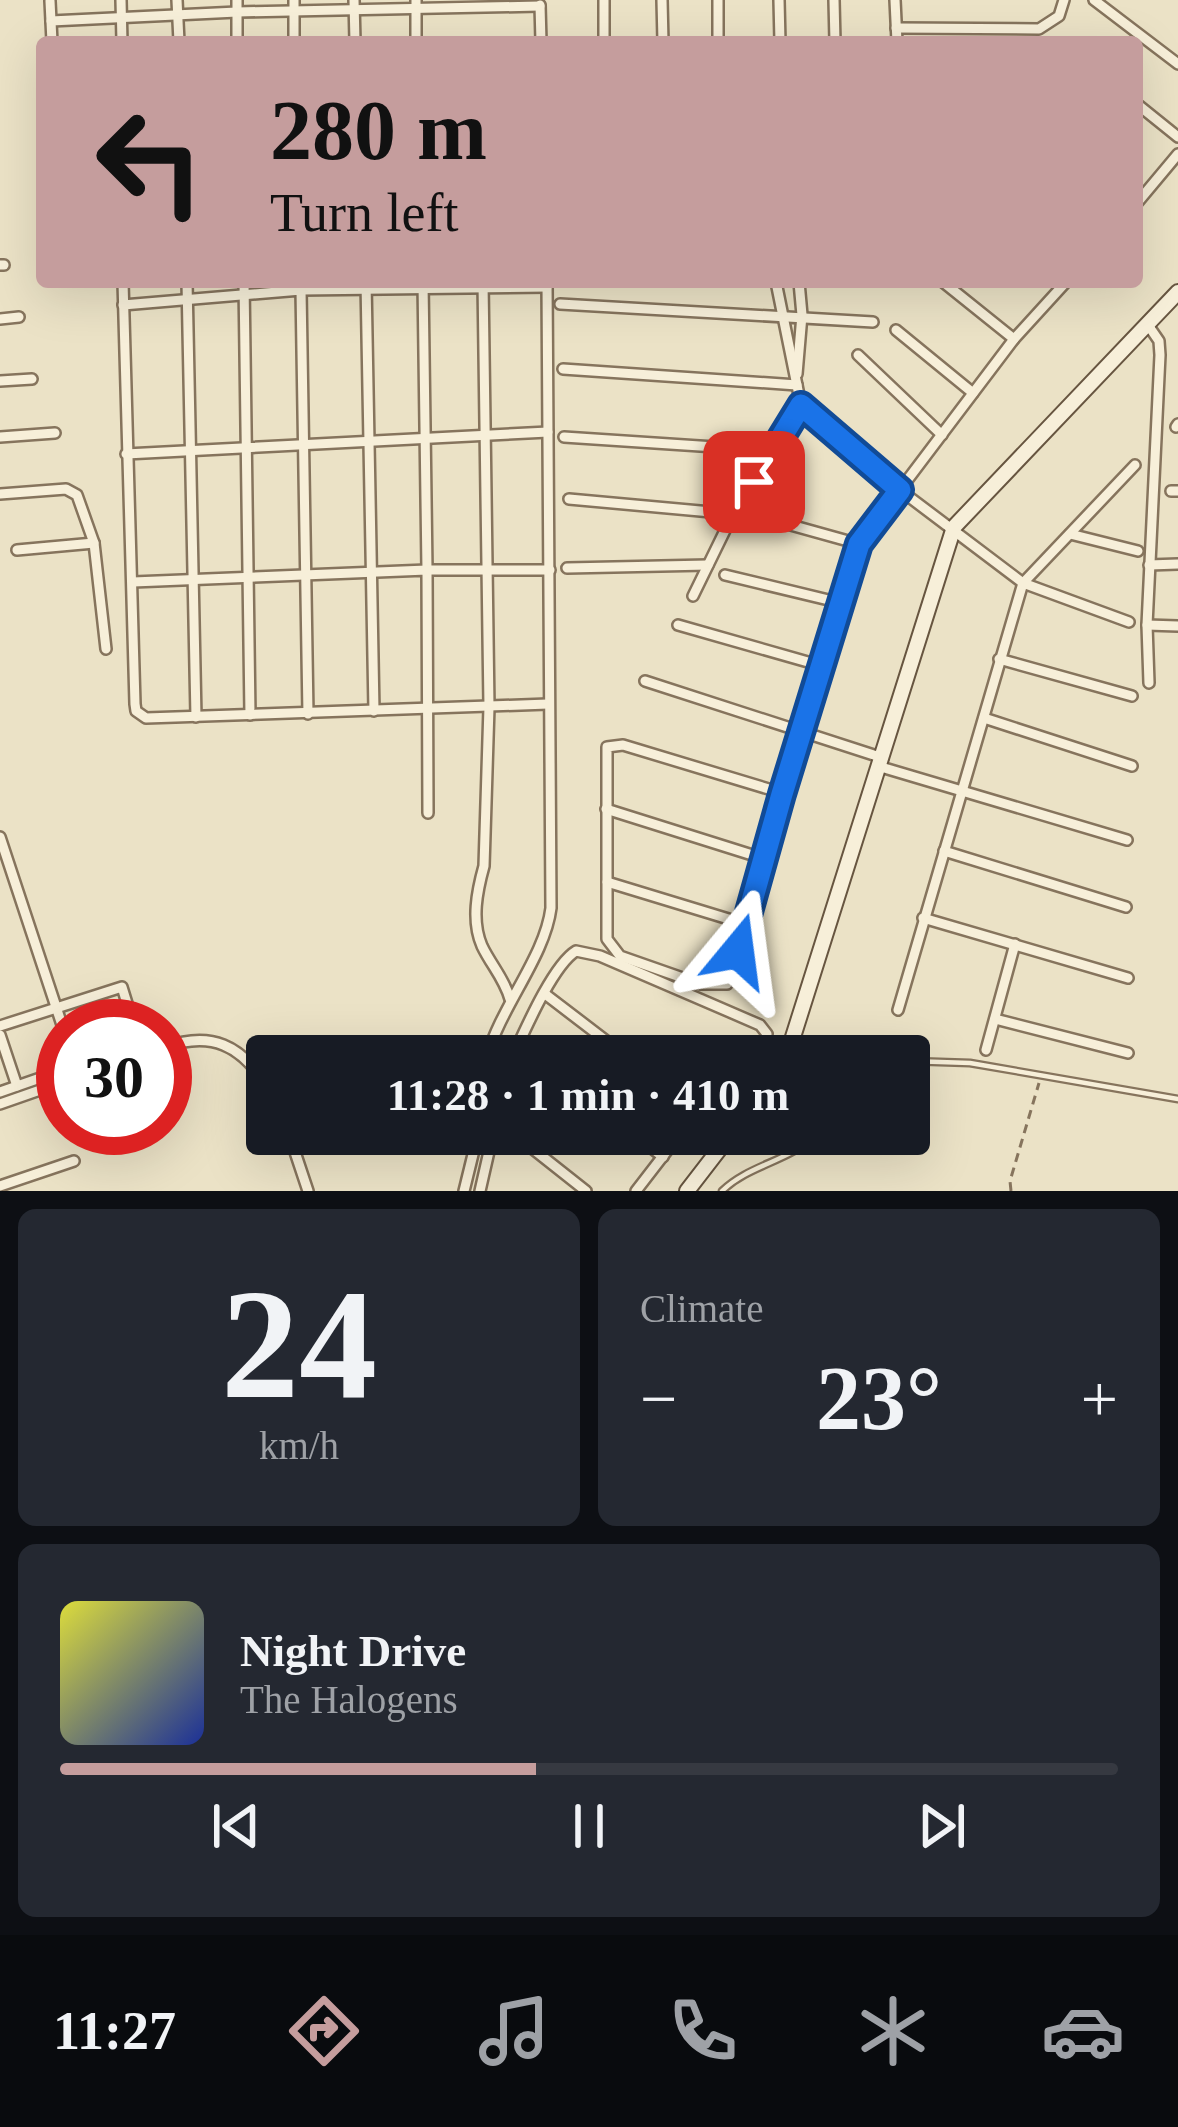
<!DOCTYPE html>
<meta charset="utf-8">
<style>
:root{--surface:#171b24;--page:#242831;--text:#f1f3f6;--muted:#9ea1a6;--line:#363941;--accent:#c59d9d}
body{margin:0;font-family:Georgia,serif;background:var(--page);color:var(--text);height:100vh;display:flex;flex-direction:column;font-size:45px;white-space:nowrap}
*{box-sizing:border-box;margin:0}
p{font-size:39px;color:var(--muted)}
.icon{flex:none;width:66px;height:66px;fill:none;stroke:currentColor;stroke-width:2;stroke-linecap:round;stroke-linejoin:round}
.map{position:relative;height:1191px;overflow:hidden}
.details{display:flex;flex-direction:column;gap:18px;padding:18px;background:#0d0f14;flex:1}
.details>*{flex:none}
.top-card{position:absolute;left:36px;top:36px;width:1107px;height:252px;border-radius:12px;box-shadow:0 12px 48px #0002;background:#c59d9d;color:#111;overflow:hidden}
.speed{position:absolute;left:36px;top:999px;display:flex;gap:24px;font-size:60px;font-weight:700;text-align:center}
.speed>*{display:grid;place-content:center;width:156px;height:156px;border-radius:50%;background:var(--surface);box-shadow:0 12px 48px #0002;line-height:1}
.speed .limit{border:18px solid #d22;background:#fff;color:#111}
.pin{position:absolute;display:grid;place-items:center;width:102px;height:102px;color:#fff;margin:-51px;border-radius:24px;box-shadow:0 6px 18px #0006}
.me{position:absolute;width:132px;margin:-66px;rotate:16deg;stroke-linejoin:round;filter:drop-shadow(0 0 9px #0008)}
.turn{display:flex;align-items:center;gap:42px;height:252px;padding:0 36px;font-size:54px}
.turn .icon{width:156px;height:156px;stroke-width:2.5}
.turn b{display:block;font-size:84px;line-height:102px}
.big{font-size:90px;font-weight:700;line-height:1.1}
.details .card{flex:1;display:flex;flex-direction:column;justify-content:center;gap:18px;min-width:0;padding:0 42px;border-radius:18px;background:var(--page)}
.details .dial{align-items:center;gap:0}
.dial b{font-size:156px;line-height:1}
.song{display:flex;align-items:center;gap:36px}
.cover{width:144px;height:144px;border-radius:18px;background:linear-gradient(135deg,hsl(60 70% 55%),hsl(230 70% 35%))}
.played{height:12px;border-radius:6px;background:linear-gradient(90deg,var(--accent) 45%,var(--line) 45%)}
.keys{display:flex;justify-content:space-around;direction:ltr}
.heat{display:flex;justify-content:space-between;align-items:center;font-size:66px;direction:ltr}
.details .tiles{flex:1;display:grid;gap:18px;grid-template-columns:1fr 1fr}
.card:last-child{grid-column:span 2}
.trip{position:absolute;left:246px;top:1035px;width:684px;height:120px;border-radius:12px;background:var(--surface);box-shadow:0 12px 48px #0002;font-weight:700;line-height:120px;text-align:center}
.menu{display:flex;height:192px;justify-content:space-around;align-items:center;background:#090b0e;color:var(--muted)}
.menu .icon{width:84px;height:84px}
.menu .selected{color:var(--accent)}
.menu b{font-size:54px;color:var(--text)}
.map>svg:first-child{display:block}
</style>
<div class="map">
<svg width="1178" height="1191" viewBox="0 0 1178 1191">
<rect width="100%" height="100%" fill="#ebe2c6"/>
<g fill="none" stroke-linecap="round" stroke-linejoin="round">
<!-- lane casing -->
<g stroke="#86745d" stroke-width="9">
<g id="lane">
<polyline points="909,1061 970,1063 1178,1099"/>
<path d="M722,1191c28,-27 67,-29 95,-57"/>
</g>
</g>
<!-- street casing -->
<g stroke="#86745d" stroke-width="14">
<g id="street">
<polyline points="121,0 122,42"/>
<polyline points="177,0 179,42"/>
<polyline points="237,0 237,42"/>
<polyline points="294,0 294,42"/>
<polyline points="354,0 355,42"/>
<polyline points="416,0 416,42"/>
<polyline points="604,0 604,42"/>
<polyline points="662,0 663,42"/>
<polyline points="718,0 718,42"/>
<polyline points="779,0 780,42"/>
<polyline points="834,0 835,42"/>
<polyline points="895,0 897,42"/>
<polyline points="1094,0 1178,64"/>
<polyline points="50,1 52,42"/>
<polyline points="540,5 541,42"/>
<polyline points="51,21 237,12 540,6"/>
<polyline points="896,28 1039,29 1059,16 1064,0"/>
<polyline points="1137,104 1178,137"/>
<polyline points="1137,203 1178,154"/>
<polyline points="0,265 4,265"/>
<polyline points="123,282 135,704 136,711 146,718 548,704"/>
<polyline points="187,282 196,717"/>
<polyline points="244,282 250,715"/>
<polyline points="301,282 301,290 547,287"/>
<polyline points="366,282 374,711"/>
<polyline points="423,282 427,570 550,570"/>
<path d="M483,282l6,425 -5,159c-7,25 -13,55 -2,80 9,19 22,32 28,53"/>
<polyline points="776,282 801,405 900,490 1023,583 1129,622"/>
<polyline points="943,282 1014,339"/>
<polyline points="560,304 873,322"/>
<polyline points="123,305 301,290 308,714"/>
<polyline points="0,319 19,317"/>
<polyline points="1148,325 1159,341 1160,355 1147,625 1149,683"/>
<polyline points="896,330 973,393"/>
<polyline points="858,355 942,435"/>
<polyline points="563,369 797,385"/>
<polyline points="797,374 802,315 799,282"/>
<polyline points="0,381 32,379"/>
<polyline points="1176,427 1178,424"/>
<polyline points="0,437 55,433"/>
<polyline points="564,437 775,451"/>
<polyline points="126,454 548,432"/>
<polyline points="1171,491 1178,491"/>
<polyline points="0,494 66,489 77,495 94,543 106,649"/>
<polyline points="569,499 733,514"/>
<polyline points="762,517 859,544"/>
<polyline points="1070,534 1138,551"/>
<polyline points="17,550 94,543"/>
<polyline points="1149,565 1178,564"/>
<polyline points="567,568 708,565"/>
<polyline points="725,575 841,603"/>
<polyline points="133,582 427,570 428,813"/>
<polyline points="693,596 733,514 801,405"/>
<polyline points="678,625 822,666"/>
<polyline points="1147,625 1178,626"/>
<polyline points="999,659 1132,696"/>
<polyline points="645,681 883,758"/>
<polyline points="984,718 1132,766"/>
<polyline points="881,767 1127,840"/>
<polyline points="782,793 623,745 607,747 607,939 620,956 700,984 727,984 859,544 1014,339 1066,282"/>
<polyline points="606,809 765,859"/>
<polyline points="0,837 63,1028"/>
<polyline points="944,851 1126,907"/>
<polyline points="607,882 745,924"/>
<polyline points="923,918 1128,978"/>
<polyline points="545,994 626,1056"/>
<polyline points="898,1010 1023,583 1135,465"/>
<polyline points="995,1019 1128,1053"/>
<polyline points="0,1026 122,987 134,1026"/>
<polyline points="0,1035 17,1086"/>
<polyline points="519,1043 535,1056"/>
<path d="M165,1047c47,-16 75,-2 102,38"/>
<polyline points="986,1050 1015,944"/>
<path d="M487,1056c15,-51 58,-100 64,-148l-4,-626"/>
<path d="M513,1056c12,-26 40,-91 63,-105l24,5 160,69 7,9 -6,22"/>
<polyline points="0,1092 63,1070"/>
<polyline points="0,1104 63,1082"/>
<polyline points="289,1134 308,1191"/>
<polyline points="514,1134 586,1191"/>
<polyline points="634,1134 663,1157"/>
<polyline points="0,1186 74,1161"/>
<polyline points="464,1191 478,1134"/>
<polyline points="480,1191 493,1134"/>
<polyline points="636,1191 680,1134"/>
</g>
</g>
<!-- secondary casing -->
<g stroke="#675540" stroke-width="18">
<g id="secondary">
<polyline points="787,1056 954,527 1178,292"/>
<polyline points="687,1191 731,1134"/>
</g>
</g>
<!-- path -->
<polyline stroke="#86745d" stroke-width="3" stroke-dasharray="9 6" stroke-linecap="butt" points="1011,1191 1010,1181 1039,1083"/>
<!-- lane -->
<use href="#lane" stroke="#f7efd9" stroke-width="4.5"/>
<!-- street -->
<use href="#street" stroke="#f7efd9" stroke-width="9"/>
<!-- secondary -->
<use href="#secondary" stroke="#f7efd9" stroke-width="14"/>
</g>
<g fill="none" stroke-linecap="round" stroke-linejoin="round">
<!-- route casing -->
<g stroke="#114b97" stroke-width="30">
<polyline id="route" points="738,951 782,794 859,544 900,490 801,405 754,482"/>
</g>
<!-- route -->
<use href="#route" stroke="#1a73e8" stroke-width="21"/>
</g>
</svg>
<div class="speed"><div class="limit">30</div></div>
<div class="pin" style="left:754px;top:482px;background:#d93025"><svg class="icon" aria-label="arrive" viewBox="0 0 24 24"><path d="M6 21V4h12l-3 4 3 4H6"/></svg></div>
<svg class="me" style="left:738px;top:951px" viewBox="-20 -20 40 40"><path d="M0-17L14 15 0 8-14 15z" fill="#1a73e8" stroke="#fff" stroke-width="4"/></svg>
<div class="trip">11:28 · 1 min · 410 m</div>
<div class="top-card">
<div class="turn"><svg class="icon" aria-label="left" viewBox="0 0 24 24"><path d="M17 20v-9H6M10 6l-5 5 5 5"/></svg><div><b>280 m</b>Turn left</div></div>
</div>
</div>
<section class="details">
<div class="tiles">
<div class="card dial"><b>24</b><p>km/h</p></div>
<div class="card"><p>Climate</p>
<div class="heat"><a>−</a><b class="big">23°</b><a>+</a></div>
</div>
<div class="card">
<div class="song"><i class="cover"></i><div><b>Night Drive</b><p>The Halogens</p></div></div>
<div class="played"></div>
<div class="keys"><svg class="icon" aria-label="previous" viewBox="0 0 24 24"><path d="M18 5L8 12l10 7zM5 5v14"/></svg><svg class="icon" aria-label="pause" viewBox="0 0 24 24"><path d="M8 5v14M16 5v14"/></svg><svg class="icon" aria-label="next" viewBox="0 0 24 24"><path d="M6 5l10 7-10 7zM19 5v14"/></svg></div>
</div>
</div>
</section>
<nav class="menu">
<b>11:27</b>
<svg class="icon selected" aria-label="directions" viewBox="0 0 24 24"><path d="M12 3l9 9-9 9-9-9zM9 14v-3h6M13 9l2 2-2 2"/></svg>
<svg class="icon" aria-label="music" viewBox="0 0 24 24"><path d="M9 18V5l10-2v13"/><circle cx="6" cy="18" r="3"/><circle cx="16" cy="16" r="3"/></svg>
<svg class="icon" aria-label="phone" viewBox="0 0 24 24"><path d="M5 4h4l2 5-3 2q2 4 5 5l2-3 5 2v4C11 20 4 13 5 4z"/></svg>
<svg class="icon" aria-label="climate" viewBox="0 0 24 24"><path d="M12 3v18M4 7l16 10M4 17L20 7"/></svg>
<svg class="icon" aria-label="car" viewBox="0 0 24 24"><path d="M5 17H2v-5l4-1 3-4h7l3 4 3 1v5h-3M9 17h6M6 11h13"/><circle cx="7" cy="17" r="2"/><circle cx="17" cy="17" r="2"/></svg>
</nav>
